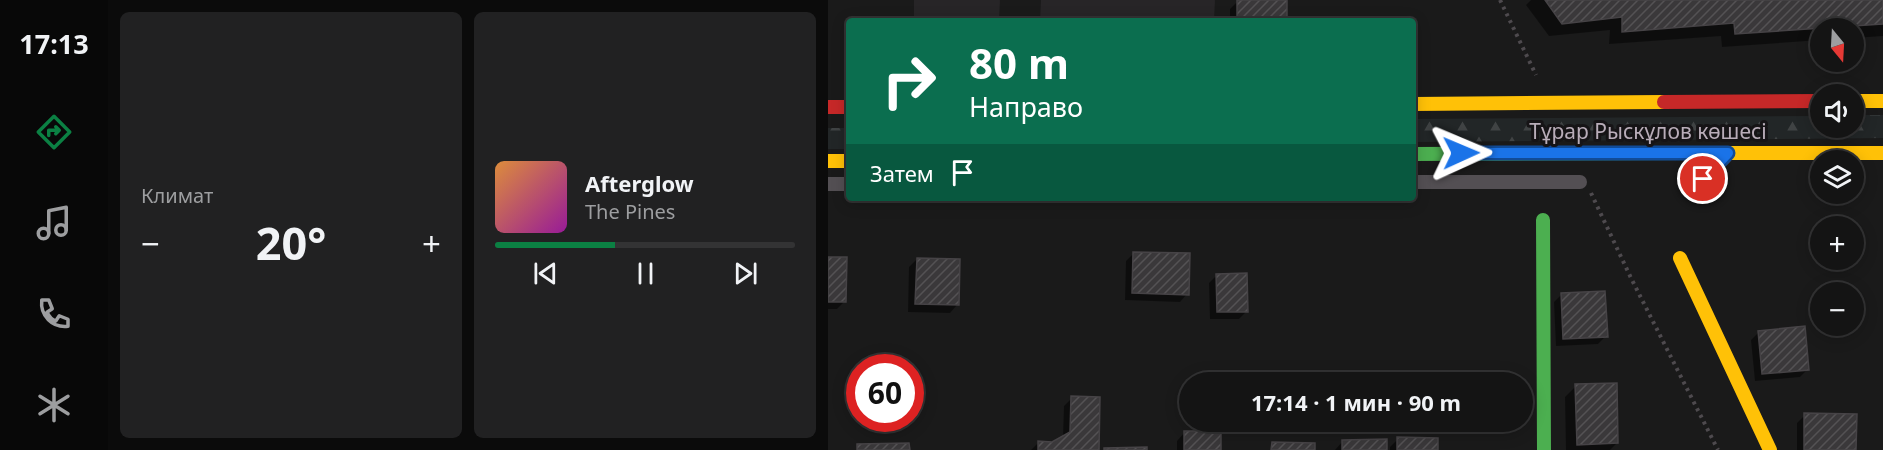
<!DOCTYPE html>
<html lang="ru">
<meta charset="utf-8">
<style>
:root{--surface:#141414;--page:#212122;--text:#f1f3f6;--muted:#9d9ea0;--line:#333334;--accent:#0b8043}
body{margin:0;font-family:"Noto Sans",sans-serif;background:var(--page);color:var(--text);height:100vh;display:flex;flex-direction:column;font-size:22px;white-space:nowrap}
*{box-sizing:border-box;margin:0}
p{font-size:20px;color:var(--muted)}
.icon{flex:none;width:33px;height:33px;fill:none;stroke:currentColor;stroke-width:2;stroke-linecap:round;stroke-linejoin:round}
.map{position:relative;flex:1;overflow:hidden}
.side{display:flex;flex-direction:column;gap:12px;padding:12px;background:#0b0b0b;width:720px}
.side>*{flex:none}
.banner{position:absolute;left:18px;top:18px;width:570px;height:183px;border-radius:6px;box-shadow:0 3px 15px #0003,0 0 0 2px var(--line);background:#0b6e4f;color:#fff;overflow:hidden}
.needle{width:39px;rotate:162deg}
.controls{position:absolute;left:982px;top:18px;display:grid;gap:12px}
.controls a{display:grid;place-items:center;width:54px;height:54px;border-radius:50%;background:var(--surface);box-shadow:0 3px 15px #0003,0 0 0 2px var(--line);font-size:30px}
.speed{position:absolute;left:18px;top:354px;display:flex;gap:12px;font-size:30px;font-weight:700;text-align:center}
.speed>*{display:grid;place-content:center;width:78px;height:78px;border-radius:50%;background:var(--surface);box-shadow:0 3px 15px #0003,0 0 0 2px var(--line);line-height:1}
.speed .limit{border:9px solid #d22;background:#fff;color:#111}
.pin{position:absolute;display:grid;place-items:center;width:51px;height:51px;color:#fff;margin:-26px;border:3px solid #fff;border-radius:50%;box-shadow:0 2px 6px #0007}
.me{position:absolute;width:66px;margin:-33px;rotate:89deg;stroke-linejoin:round;filter:drop-shadow(0 0 4px #0008)}
.turn{display:flex;align-items:center;gap:21px;height:126px;padding:0 24px;font-size:27px}
.turn .icon{width:78px;height:78px;stroke-width:2.5}
.turn b{display:block;font-size:42px;line-height:51px}
.then{display:flex;align-items:center;height:57px;padding:0 24px;background:#0003;gap:12px;font-size:22px}
.big{font-size:45px;font-weight:700;line-height:1.1}
.side .tile{flex:1;display:flex;flex-direction:column;justify-content:center;gap:9px;min-width:0;padding:0 21px;border-radius:9px;background:var(--page)}
.song{display:flex;align-items:center;gap:18px}
.cover{width:72px;height:72px;border-radius:9px;background:linear-gradient(135deg,hsl(30 70% 55%),hsl(300 70% 35%))}
.played{height:6px;border-radius:3px;background:linear-gradient(90deg,var(--accent) 40%,var(--line) 40%)}
.keys{display:flex;justify-content:space-around;direction:ltr}
.heat{display:flex;justify-content:space-between;align-items:center;font-size:33px;direction:ltr}
.side .tiles{flex:1;display:grid;gap:12px;grid-template-columns:repeat(2,1fr)}
.trip{position:absolute;left:351px;top:372px;width:354px;height:60px;border-radius:30px;background:var(--surface);box-shadow:0 3px 15px #0003,0 0 0 2px var(--line);font-weight:700;line-height:60px;text-align:center}
main{display:flex;flex:1;min-height:0}
.menu{display:flex;flex-direction:column;width:108px;justify-content:space-around;align-items:center;background:#080808;color:var(--muted)}
.menu .icon{width:42px;height:42px}
.menu .selected{color:var(--accent)}
.menu b{font-size:27px;color:var(--text)}
.map>svg:first-child{display:block}
</style>
<main>
<nav class="menu">
<b>17:13</b>
<svg class="icon selected" aria-label="directions" viewBox="0 0 24 24"><path d="M12 3l9 9-9 9-9-9zM9 14v-3h6M13 9l2 2-2 2"/></svg>
<svg class="icon" aria-label="music" viewBox="0 0 24 24"><path d="M9 18V5l10-2v13"/><circle cx="6" cy="18" r="3"/><circle cx="16" cy="16" r="3"/></svg>
<svg class="icon" aria-label="phone" viewBox="0 0 24 24"><path d="M5 4h4l2 5-3 2q2 4 5 5l2-3 5 2v4C11 20 4 13 5 4z"/></svg>
<svg class="icon" aria-label="climate" viewBox="0 0 24 24"><path d="M12 3v18M4 7l16 10M4 17L20 7"/></svg>
</nav>
<section class="side">
<div class="tiles">
<div class="tile"><p>Климат</p>
<div class="heat"><a>−</a><b class="big">20°</b><a>+</a></div>
</div>
<div class="tile">
<div class="song"><i class="cover"></i><div><b>Afterglow</b><p>The Pines</p></div></div>
<div class="played"></div>
<div class="keys"><svg class="icon" aria-label="previous" viewBox="0 0 24 24"><path d="M18 5L8 12l10 7zM5 5v14"/></svg><svg class="icon" aria-label="pause" viewBox="0 0 24 24"><path d="M8 5v14M16 5v14"/></svg><svg class="icon" aria-label="next" viewBox="0 0 24 24"><path d="M6 5l10 7-10 7zM19 5v14"/></svg></div>
</div>
</div>
</section>
<div class="map">
<svg width="1055" height="450" viewBox="0 0 1055 450">
<defs>
<pattern id="forest-firs" width="22" height="20" patternUnits="userSpaceOnUse" patternTransform="scale(1.5)"><rect width="22" height="20" fill="#222627"/><path d="M5 1l3.5 6h-7zM16 11l3.5 6h-7z" fill="#404344"/></pattern>
<pattern id="building-hatch" width="6" height="6" patternUnits="userSpaceOnUse" patternTransform="scale(1.5)"><rect width="6" height="6" fill="#3a383a"/><path d="M-1 1l2-2M0 6l6-6M5 7l2-2" fill="none" stroke="#545254"/></pattern>
</defs>
<rect width="100%" height="100%" fill="#1a1a1a"/>
<!-- built -->
<g fill="#272527">
<polygon points="86,0 172,0 171,21 86,21"/>
<polygon points="213,0 387,0 386,21 212,21"/>
</g>
<!-- forest -->
<g fill="url(#forest-firs)">
<polygon points="1026,115 1055,115 1055,138 585,142 585,119 993,116 993,128 1026,128"/>
<rect x="0" y="128" width="21" height="21"/>
</g>
<!-- shadow -->
<g fill="#0007">
<polygon points="703,0 1055,0 1055,36 1026,38 1026,28 993,28 993,40 894,47 893,36 781,44 782,30 721,36 698,5"/>
<polygon points="410,1 457,21 402,21 402,9"/>
<polygon points="306,253 359,294 352,302 297,300 298,261"/>
<polygon points="0,259 17,301 9,309 0,309"/>
<polygon points="89,259 129,305 122,313 80,312 81,267"/>
<polygon points="389,275 419,311 411,319 382,319 381,283"/>
<polygon points="734,294 778,336 770,344 728,346 726,302"/>
<polygon points="931,332 980,369 972,377 927,381 923,340"/>
<polygon points="748,386 789,443 782,450 738,450 737,397"/>
<polygon points="244,398 270,450 203,450 210,443 224,443 235,437 236,406"/>
<polygon points="977,415 1026,450 969,450 969,423"/>
<polygon points="356,433 392,450 349,450 349,441"/>
<polygon points="570,439 608,450 562,450 562,447"/>
<polygon points="514,442 557,450 507,450"/>
</g>
<!-- building -->
<g fill="url(#building-hatch)" stroke="#464346" stroke-width="1.5">
<rect x="409" y="0" width="50" height="21"/>
<polygon points="717,0 1055,0 1055,24 907,34 906,23 794,32 794,17 734,24"/>
<polygon points="305,252 362,253 361,295 304,293"/>
<polygon points="0,257 19,257 18,302 0,302"/>
<polygon points="89,258 132,259 131,305 87,304"/>
<polygon points="419,273 420,312 389,312 388,274"/>
<polygon points="777,291 780,337 735,339 733,293"/>
<polygon points="977,326 981,370 934,374 930,331"/>
<polygon points="789,383 790,443 749,445 747,384"/>
<polygon points="243,396 272,397 271,450 210,450 210,441 224,442 242,432"/>
<polygon points="976,413 1029,414 1028,450 976,450"/>
<rect x="356" y="431" width="37" height="19"/>
<polygon points="569,437 610,438 610,450 569,450"/>
<polygon points="559,439 559,450 514,450 514,440"/>
<polygon points="444,442 487,443 487,450 443,450"/>
<polygon points="81,443 82,450 29,450 29,444"/>
<polygon points="319,447 319,450 276,450 276,448"/>
</g>
<g fill="none" stroke-linecap="round" stroke-linejoin="round">
<!-- path -->
<g stroke="#4e4a4e" stroke-width="4" stroke-dasharray="3 4.5" stroke-linecap="butt">
<polyline points="672,0 708,75"/>
<polyline points="763,193 803,278 890,450"/>
</g>
<!-- lane -->
<g stroke="#534f53" stroke-width="14">
<polyline points="875,179 897,157"/>
<polyline points="585,182 752,182"/>
<polyline points="0,184 21,184"/>
</g>
<!-- fast -->
<polyline stroke="#4caf50" stroke-width="14" points="715,220 716,450"/>
<!-- slow -->
<g stroke="#ffc107" stroke-width="14">
<polyline points="1026,101 1055,101"/>
<polyline points="0,161 21,161"/>
<polyline points="852,258 942,450"/>
</g>
<!-- jam -->
<polyline stroke="#c62828" stroke-width="14" points="0,107 21,107"/>
<!-- fast-bridge -->
<polyline stroke="#4caf50" stroke-width="14" points="585,154 865,153"/>
<!-- slow-bridge -->
<g stroke="#ffc107" stroke-width="14">
<polyline points="585,104 836,102"/>
<polyline points="865,153 1055,153"/>
</g>
<!-- jam-bridge -->
<polyline stroke="#c62828" stroke-width="14" points="836,102 993,101"/>
</g>
<g fill="none" stroke-linecap="round" stroke-linejoin="round">
<!-- route casing -->
<g stroke="#114b97" stroke-width="15">
<polyline id="route" points="633,153 900,153 875,179"/>
</g>
<!-- route -->
<use href="#route" stroke="#1a73e8" stroke-width="10"/>
</g>
<g text-anchor="middle" stroke-width="6" stroke-linejoin="round" paint-order="stroke">
<!-- street labels -->
<g font-size="21" fill="#b9adb9" stroke="#161416">
<text x="820" y="139">Тұрар Рыскұлов көшесі</text>
</g>
</g>
</svg>
<div class="controls">
<a><svg class="needle" viewBox="-14 -14 28 28"><path d="M0-13l5 13h-10z" fill="#e53935"/><path d="M0 13l5-13h-10z" fill="#9d9ea0"/></svg></a>
<a><svg class="icon" aria-label="sound" viewBox="0 0 24 24"><path d="M4 9h4l5-4v14l-5-4H4zM17 9q2 3 0 6"/></svg></a>
<a><svg class="icon" aria-label="layers" viewBox="0 0 24 24"><path d="M12 4l9 5-9 5-9-5zM3 14l9 5 9-5"/></svg></a>
<a>+</a>
<a>−</a>
</div>
<div class="speed"><div class="limit">60</div></div>
<div class="pin" style="left:875px;top:179px;background:#d93025"><svg class="icon" aria-label="arrive" viewBox="0 0 24 24"><path d="M6 21V4h12l-3 4 3 4H6"/></svg></div>
<svg class="me" style="left:633px;top:153px" viewBox="-20 -20 40 40"><path d="M0-17L14 15 0 8-14 15z" fill="#1a73e8" stroke="#fff" stroke-width="4"/></svg>
<div class="trip">17:14 · 1 мин · 90 m</div>
<div class="banner">
<div class="turn"><svg class="icon" aria-label="right" viewBox="0 0 24 24"><path d="M7 20v-9h11M14 6l5 5-5 5"/></svg><div><b>80 m</b>Направо</div></div>
<div class="then">Затем<svg class="icon" aria-label="arrive" viewBox="0 0 24 24"><path d="M6 21V4h12l-3 4 3 4H6"/></svg></div>
</div>
</div>
</main>
